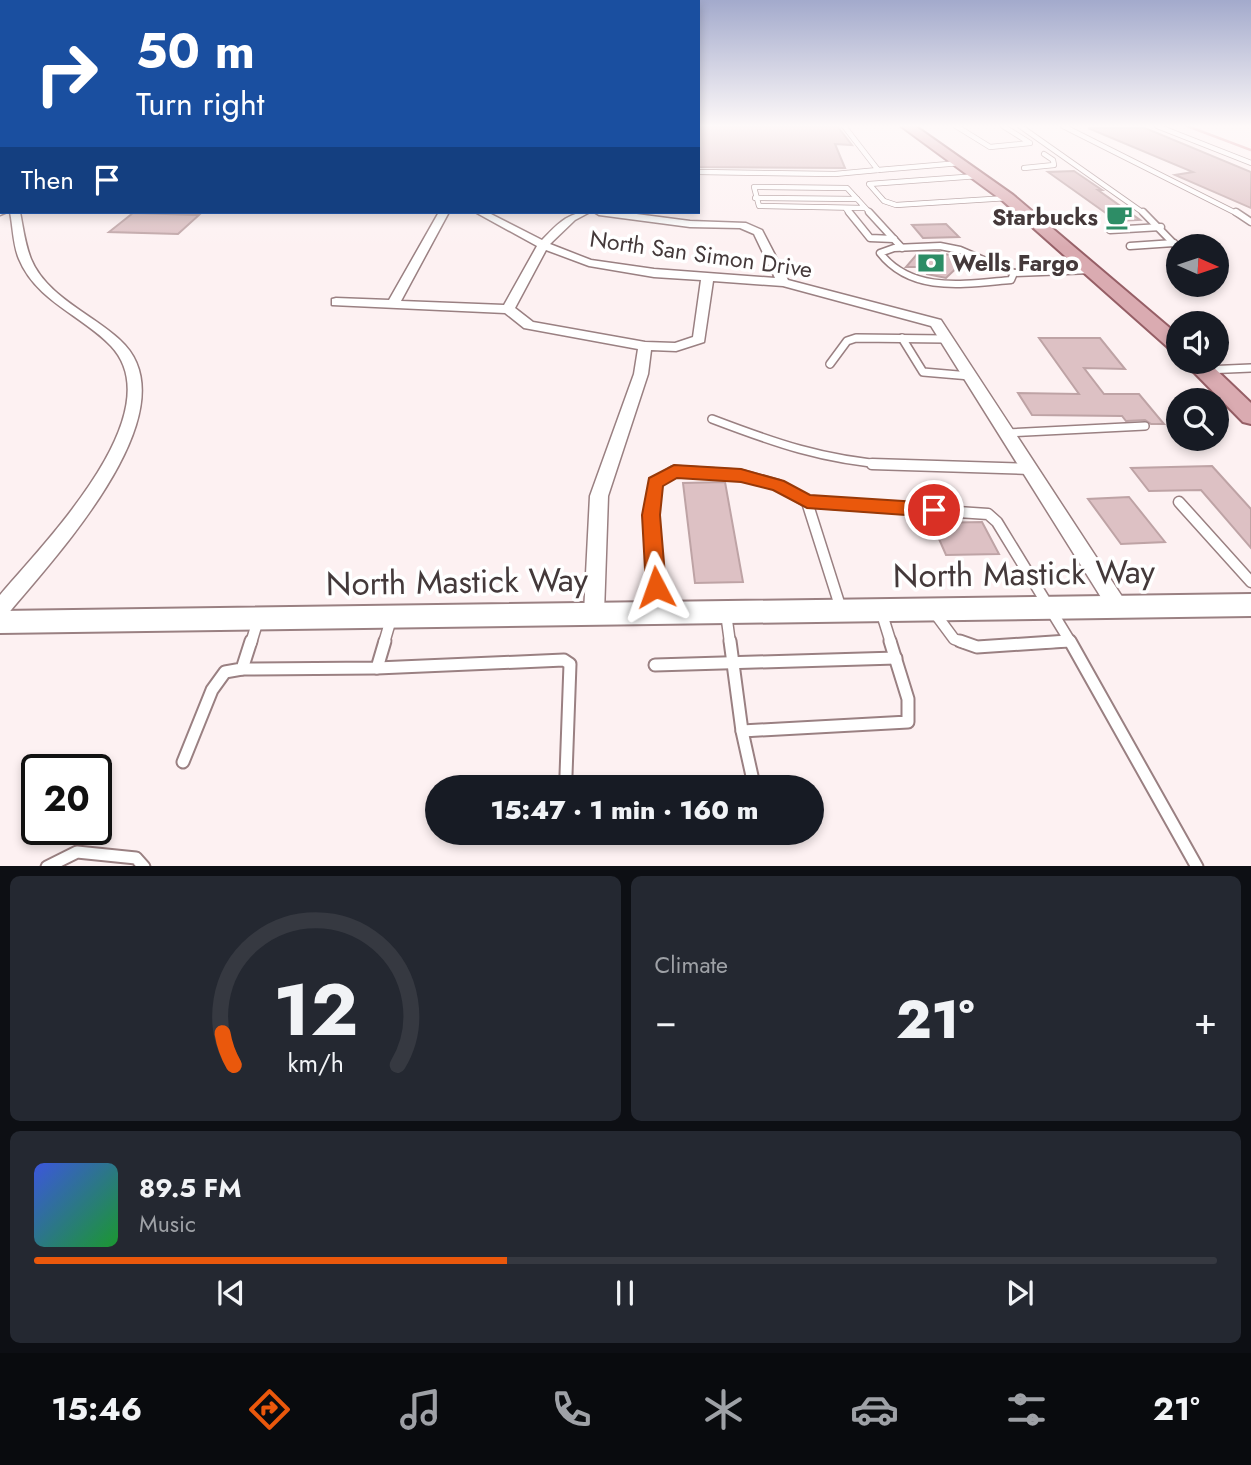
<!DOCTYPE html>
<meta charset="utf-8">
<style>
:root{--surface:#171b24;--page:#242831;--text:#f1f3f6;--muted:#9ea1a6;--line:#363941;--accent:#ea580c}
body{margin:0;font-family:Jost,sans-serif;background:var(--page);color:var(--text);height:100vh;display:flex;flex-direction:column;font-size:26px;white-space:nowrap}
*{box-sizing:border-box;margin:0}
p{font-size:23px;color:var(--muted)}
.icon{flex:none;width:38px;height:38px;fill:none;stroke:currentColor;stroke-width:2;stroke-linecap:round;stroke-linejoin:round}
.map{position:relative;height:866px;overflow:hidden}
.side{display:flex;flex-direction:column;gap:10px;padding:10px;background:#0d0f14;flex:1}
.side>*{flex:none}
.hud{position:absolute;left:0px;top:0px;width:700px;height:214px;box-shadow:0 4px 10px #0003;background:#1a4fa0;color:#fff;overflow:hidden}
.needle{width:46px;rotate:93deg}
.controls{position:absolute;left:1166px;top:234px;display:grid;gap:14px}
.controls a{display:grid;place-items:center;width:63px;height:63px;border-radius:50%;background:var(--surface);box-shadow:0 4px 10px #0003;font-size:35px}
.speed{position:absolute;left:21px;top:754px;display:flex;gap:14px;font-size:35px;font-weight:700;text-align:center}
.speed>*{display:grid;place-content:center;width:91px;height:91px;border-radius:50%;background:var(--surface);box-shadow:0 4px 10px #0003;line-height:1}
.speed .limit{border:4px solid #111;border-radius:10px;background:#fff;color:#111}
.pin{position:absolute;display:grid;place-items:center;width:60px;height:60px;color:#fff;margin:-30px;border:4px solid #fff;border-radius:50%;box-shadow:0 2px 7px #0007}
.me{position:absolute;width:77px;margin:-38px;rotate:356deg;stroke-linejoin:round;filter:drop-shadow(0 0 5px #0008)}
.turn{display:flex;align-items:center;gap:24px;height:147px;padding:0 21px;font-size:32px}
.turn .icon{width:91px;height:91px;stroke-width:2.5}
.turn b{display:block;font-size:49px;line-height:60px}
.then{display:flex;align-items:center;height:66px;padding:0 21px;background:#0003;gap:14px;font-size:26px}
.big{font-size:52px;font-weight:800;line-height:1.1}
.side .card{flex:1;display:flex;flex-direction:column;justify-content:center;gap:10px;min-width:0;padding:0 24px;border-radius:10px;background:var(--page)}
.side .dial{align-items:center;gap:0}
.dial svg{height:182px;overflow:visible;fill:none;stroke:var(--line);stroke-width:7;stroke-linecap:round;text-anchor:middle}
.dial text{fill:var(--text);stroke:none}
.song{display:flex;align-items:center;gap:21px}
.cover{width:84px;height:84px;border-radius:10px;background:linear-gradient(135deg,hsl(230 70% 55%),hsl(130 70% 35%))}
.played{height:7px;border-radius:4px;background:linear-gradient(90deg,var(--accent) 40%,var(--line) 40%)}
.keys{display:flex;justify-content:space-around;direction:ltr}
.heat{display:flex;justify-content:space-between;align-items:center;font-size:38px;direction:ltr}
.side .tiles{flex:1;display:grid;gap:10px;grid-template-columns:1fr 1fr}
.card:last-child{grid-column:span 2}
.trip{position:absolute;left:425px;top:775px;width:399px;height:70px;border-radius:35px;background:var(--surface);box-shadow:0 4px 10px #0003;font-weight:800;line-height:70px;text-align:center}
.tab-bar{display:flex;height:112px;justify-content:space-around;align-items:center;background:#090b0e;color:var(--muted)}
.tab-bar .icon{width:49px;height:49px}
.tab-bar .selected{color:var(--accent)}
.tab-bar b{font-size:32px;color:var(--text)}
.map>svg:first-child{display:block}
</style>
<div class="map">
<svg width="1251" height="867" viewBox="0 0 1251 867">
<rect width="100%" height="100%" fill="#fdf1f2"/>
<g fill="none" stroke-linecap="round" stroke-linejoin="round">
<!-- stream -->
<polyline stroke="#db9ba2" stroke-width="2.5" points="1187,126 1251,150"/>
</g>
<!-- building -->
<g fill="#ddc1c4" stroke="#bea3a5" stroke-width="2">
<polygon points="698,126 837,126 852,145 835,144 845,168 698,167"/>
<polygon points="1088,128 1145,128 1251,172 1251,208 1175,175 1193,172"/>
<polygon points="1074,171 1102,190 1098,190 1140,220 1117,221 1048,172"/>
<polygon points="133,213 199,215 178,234 109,232"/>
<polygon points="946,224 959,237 923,238 912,225"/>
<polygon points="939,252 965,260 946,278 927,274 922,267 906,267 918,253"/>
<polygon points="1039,338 1100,338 1125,369 1084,368 1104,394 1139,394 1164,424 1151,424 1145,420 1126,421 1122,416 1032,415 1018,393 1079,394"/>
<polygon points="1212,466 1251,509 1251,548 1201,490 1149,491 1131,468"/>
<polygon points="725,482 743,582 695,583 683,483"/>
<polygon points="1129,497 1165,542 1121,544 1088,499"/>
<polygon points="982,522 999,554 946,555 932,523"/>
</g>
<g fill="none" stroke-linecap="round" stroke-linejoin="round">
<!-- service-far4 casing -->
<g stroke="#9a8082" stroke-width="6">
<g id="service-far4">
<polyline points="844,126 878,170 960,163"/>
<polyline points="956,126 990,147 1030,143 1003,126"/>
<polyline points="1020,126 1145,214"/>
<polyline points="1063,126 1238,214"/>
<polyline points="1157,126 1251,163"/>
<polyline points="1024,168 1054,165 1053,160 1044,154"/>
<polyline points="698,172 835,174 878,170"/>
<polyline points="978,176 869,184 884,201 896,205 1008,198"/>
<polyline points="755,198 857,199"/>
<polyline points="864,208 759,206 754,187 847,188 871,214"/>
<polyline points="846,209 850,214"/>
</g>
</g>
<!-- service-far3 casing -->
<g stroke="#9a8082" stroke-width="9">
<g id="service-far3">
<polyline points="849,212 870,238 894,239"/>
<polyline points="869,212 902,248"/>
<polyline points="1143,212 1178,248"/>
<polyline points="1236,212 1251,222"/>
<polyline points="1110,230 1161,227"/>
<path d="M940,246l20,4 54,23 -3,7c-46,4 -99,14 -131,-27l14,-5z"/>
<polyline points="1130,246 1174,243"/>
<polyline points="1014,273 1092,270"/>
</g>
</g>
<!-- service-far2 casing -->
<g stroke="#9a8082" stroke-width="10">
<g id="service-far2">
<polyline points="902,338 923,372 970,376"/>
<polyline points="830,364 847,341 856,338 946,339"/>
<polyline points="1205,370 1251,368"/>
<path d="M712,419c63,24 111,41 180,46"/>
<polyline points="1007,433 1145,426"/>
</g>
</g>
<!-- service-far1 casing -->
<g stroke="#9a8082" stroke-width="13">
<g id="service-far1">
<polyline points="872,464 1030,469"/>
<polyline points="807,502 841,609"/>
<polyline points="1179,502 1251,582"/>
<polyline points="881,611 891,643"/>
<polyline points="658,612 651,515 655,483 674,471 741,475 778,485 807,502 988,514 997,522 1071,643"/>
<polyline points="934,612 954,639 965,643"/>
<polyline points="726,613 730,643"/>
<polyline points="251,643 258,620"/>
<polyline points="384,643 391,619"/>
<polyline points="1041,643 1070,641"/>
</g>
</g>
<!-- service casing -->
<g stroke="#9a8082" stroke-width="15">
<g id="service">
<polyline points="730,641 742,731 754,785"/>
<polyline points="960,641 977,647 1068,641"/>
<polyline points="1070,641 1197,867"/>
<polyline points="655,665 896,658"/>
<polyline points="377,668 385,641"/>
<polyline points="242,669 377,668 564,660 570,664 566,775"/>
<polyline points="742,731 908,722 908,699 890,641"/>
<polyline points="183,762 212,690 225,672 242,669 251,641"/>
<polyline points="47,867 77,852 136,858 144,867"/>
</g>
</g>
<!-- minor casing -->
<g stroke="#9a8082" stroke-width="3">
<g id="minor">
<polygon points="0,208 2,212 7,212 0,215"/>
<path d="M10,212h10c3,15 5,32 11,47 15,37 61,55 89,81 76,69 -68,220 -113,275l-7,3v-23c42,-50 174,-182 111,-249 -28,-30 -75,-45 -92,-87 -6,-14 -6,-32 -9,-47z"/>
<path d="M439,212h10l-48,89 103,4 33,-59 -62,-34h12l55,28c15,-15 25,-28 48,-28l-15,8 -25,24 41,16 63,9 121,9 -21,-44 -14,-6 -50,-1 -91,-12 -5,-3h27l69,9 56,2 16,7 26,50 153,40 182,278 3,6 -3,6 -7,3 -7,-3 -178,-284 -148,-40 -70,-5 -9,61 -28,9 -25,-1 -3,24 -40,122 -4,117 -3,6 -7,3 -7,-3 -3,-6 6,-117 44,-122 4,-25 -114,-21 -19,-15 -173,-8v-6l4,-1 53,2zM546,250l43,16 65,11 47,3 -8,57 -18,6 -30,-1 -112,-20 -18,-14z"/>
</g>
</g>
<!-- tertiary casing -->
<g stroke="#9a8082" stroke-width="4">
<polygon id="tertiary" points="1251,594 1251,616 0,633 0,611"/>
</g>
<!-- primary casing -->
<g stroke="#965f66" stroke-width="4">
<g id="primary">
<polygon points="901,126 915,126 1013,195 1178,335 1178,352 1171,350 1003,201"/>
<polygon points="1184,362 1208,362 1251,403 1251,424 1243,422"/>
</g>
</g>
<!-- service-far4 -->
<use href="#service-far4" stroke="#fff" stroke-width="4.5"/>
<!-- service-far3 -->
<use href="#service-far3" stroke="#fff" stroke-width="6"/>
<!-- service-far2 -->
<use href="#service-far2" stroke="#fff" stroke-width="7"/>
<!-- service-far1 -->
<use href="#service-far1" stroke="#fff" stroke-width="10"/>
<!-- service -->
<use href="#service" stroke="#fff" stroke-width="11"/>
<!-- minor -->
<use href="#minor" fill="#fff" fill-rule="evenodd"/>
<!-- tertiary -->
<use href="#tertiary" fill="#fff" fill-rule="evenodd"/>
<!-- primary -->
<use href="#primary" fill="#daabb1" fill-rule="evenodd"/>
</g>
<!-- sky -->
<linearGradient id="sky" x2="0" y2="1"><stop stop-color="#a3aacc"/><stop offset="0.51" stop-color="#fef9f9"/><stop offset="1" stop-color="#fef9f9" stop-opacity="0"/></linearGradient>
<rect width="1251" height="247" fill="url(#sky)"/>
<!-- route -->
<polygon fill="#ea580c" stroke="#983908" stroke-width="2" points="674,465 741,469 784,481 810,495 934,503 943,510 934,517 807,508 773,490 741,482 677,478 663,486 660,515 666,587 663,593 656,596 649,593 646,587 642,515 649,478"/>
<!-- icons -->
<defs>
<g id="cafe-bare" transform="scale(2.1)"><path d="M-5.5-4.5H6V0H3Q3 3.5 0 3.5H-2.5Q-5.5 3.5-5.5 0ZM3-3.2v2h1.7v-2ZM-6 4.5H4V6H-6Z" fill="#2d8d66" stroke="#fff" stroke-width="2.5" paint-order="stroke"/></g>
<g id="bank-bare" transform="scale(2.1)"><path d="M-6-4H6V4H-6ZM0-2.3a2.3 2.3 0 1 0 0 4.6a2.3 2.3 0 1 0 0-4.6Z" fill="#2d8d66" stroke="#fff" stroke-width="2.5" paint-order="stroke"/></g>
</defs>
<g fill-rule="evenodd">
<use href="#cafe-bare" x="1119" y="217"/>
<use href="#bank-bare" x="931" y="263"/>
</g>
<g text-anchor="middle" stroke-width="7" stroke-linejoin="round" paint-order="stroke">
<!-- far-poi labels -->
<g font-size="23" font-weight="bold" fill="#44393a" stroke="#fff" text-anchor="end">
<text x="1098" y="225">Starbucks</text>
<text x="952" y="271" text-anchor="start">Wells Fargo</text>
</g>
<!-- far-street labels -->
<g font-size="23" fill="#44393a" stroke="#fff">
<text transform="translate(701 254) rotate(8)" y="8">North San Simon Drive</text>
</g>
<!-- near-street labels -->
<g font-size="33" fill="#44393a" stroke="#fff">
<text transform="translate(1024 573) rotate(-1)" y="12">North Mastick Way</text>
<text transform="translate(457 581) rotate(-1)" y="12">North Mastick Way</text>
</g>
</g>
</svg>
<div class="controls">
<a><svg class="needle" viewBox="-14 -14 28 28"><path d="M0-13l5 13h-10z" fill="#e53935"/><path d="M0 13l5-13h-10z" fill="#9ea1a6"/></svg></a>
<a><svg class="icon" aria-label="sound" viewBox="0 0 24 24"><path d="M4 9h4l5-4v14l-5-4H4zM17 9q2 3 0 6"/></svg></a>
<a><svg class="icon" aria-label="search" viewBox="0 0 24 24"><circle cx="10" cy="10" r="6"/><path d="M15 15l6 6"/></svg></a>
</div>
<div class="speed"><div class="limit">20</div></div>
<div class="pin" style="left:934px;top:510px;background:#d93025"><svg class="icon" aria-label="arrive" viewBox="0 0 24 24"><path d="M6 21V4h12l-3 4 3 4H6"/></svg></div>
<svg class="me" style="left:656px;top:587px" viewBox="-20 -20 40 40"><path d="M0-17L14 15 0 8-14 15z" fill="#ea580c" stroke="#fff" stroke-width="4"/></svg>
<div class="trip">15:47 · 1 min · 160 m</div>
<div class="hud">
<div class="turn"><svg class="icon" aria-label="right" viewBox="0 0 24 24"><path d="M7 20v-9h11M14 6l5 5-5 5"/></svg><div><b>50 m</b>Turn right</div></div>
<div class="then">Then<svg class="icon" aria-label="arrive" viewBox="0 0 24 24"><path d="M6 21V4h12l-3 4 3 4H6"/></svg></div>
</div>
</div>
<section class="side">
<div class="tiles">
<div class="card dial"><svg viewBox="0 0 100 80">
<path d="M14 69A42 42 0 1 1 86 69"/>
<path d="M14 69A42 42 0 0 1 9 55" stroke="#ea580c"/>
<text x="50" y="56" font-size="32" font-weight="700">12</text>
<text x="50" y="72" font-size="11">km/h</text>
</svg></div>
<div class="card"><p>Climate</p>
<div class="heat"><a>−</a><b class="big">21°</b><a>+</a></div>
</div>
<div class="card">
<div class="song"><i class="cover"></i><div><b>89.5 FM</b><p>Music</p></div></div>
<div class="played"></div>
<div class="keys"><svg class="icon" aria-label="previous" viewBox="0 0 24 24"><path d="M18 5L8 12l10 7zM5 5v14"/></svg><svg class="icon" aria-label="pause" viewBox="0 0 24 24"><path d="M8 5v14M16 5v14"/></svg><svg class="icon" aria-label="next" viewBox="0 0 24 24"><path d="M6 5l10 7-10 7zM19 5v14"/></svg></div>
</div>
</div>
</section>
<nav class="tab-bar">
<b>15:46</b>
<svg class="icon selected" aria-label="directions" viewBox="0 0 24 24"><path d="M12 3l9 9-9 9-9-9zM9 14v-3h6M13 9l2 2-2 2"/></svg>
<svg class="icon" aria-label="music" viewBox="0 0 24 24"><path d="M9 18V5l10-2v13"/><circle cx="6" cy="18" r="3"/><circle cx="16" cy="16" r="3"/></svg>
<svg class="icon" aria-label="phone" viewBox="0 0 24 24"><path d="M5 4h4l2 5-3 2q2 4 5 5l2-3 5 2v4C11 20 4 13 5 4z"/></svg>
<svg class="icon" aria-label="climate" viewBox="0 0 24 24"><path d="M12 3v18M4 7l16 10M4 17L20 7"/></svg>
<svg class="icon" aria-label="car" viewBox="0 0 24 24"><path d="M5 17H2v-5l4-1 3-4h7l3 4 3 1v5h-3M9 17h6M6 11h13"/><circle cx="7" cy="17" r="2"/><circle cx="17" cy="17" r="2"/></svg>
<svg class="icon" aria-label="filters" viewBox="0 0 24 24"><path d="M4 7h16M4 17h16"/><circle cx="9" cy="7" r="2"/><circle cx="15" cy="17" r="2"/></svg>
<b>21°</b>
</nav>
